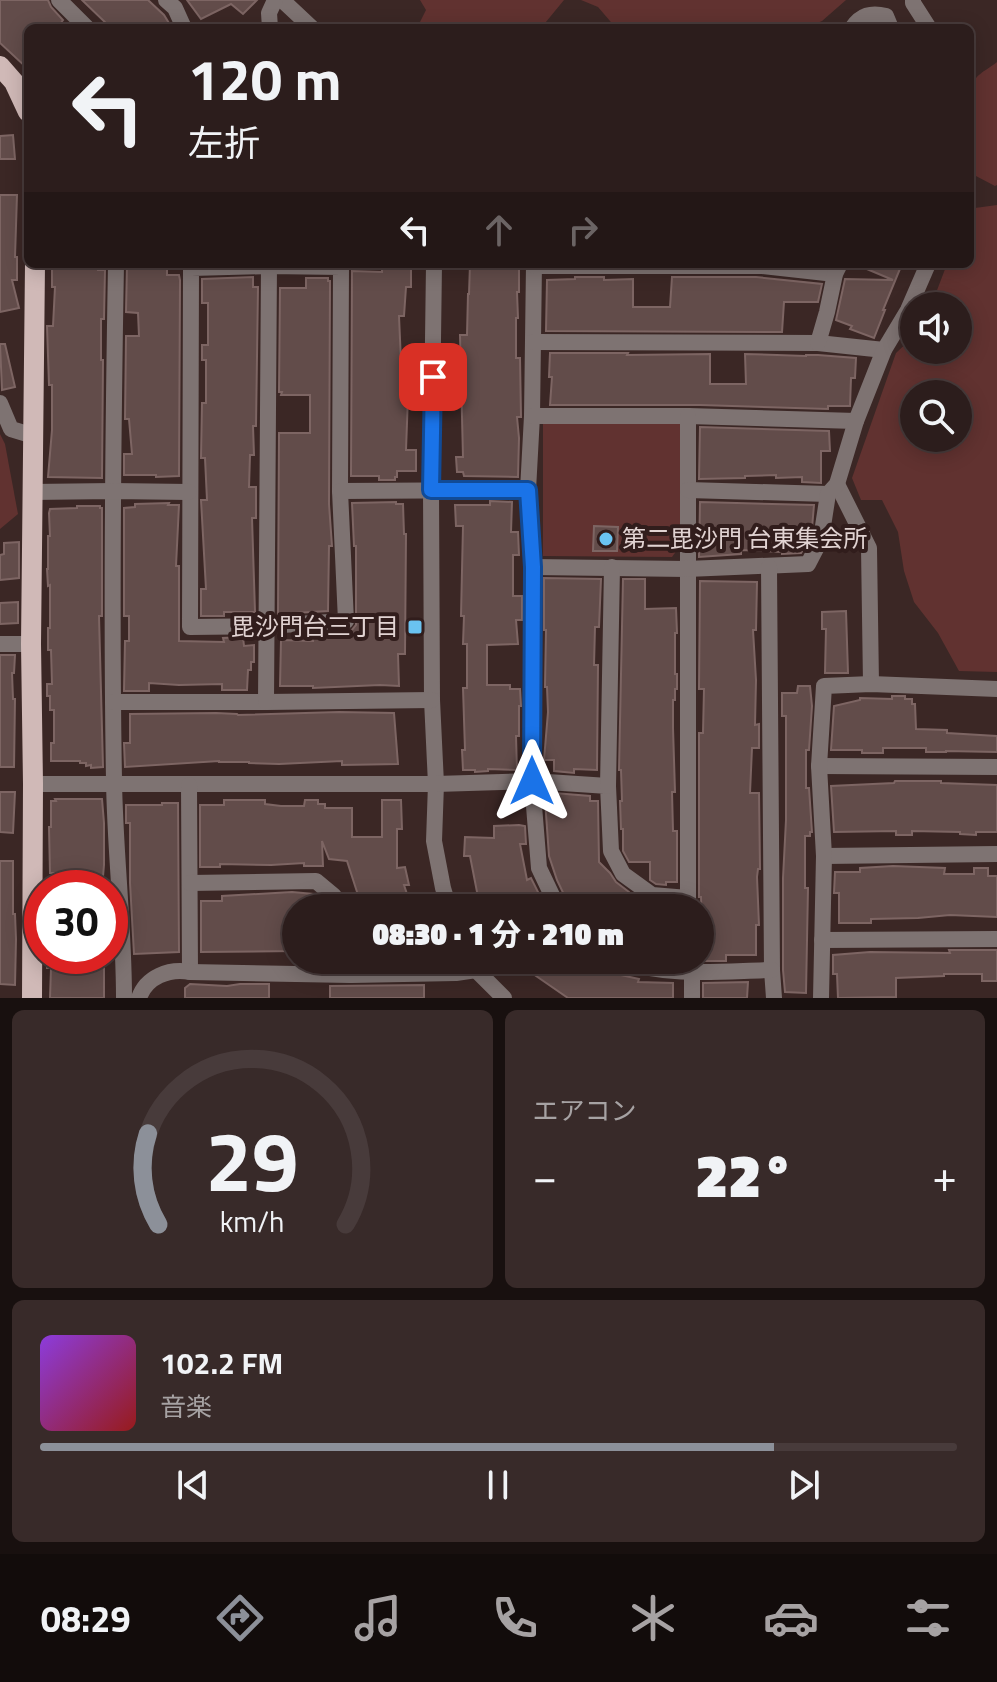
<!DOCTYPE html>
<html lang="ja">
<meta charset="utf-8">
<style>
:root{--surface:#2c1d1c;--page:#382a29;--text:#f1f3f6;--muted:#a6a2a3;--line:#483b3b;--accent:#8c9099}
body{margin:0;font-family:"Titillium Web","Noto Sans JP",sans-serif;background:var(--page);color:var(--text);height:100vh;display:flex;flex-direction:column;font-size:30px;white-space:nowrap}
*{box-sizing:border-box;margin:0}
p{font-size:26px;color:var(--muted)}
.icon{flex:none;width:44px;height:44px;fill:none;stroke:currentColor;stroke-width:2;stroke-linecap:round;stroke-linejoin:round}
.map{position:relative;height:998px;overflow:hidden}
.side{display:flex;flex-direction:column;gap:12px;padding:12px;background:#18100f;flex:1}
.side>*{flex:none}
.top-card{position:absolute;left:24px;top:24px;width:950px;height:244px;border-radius:12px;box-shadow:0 4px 20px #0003,0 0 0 2px var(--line);background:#2c1d1c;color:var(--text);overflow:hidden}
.fabs{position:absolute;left:900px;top:292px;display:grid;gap:16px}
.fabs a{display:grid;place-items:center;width:72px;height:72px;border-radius:50%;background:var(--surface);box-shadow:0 4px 20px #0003,0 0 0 2px var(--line);font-size:40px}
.speed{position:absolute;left:24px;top:870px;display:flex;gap:16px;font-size:40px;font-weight:700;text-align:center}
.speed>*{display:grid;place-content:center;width:104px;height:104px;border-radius:50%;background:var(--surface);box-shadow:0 4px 20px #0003,0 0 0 2px var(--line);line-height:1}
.speed .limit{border:12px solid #d22;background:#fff;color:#111}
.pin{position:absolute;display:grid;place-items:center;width:68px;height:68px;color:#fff;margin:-34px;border-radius:16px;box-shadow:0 4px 12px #0006}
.me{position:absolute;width:88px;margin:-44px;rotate:0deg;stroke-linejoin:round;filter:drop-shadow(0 0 6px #0008)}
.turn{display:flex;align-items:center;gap:28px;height:168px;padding:0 32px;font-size:36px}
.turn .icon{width:104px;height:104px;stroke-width:2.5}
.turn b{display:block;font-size:56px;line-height:68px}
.lanes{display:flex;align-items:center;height:76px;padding:0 32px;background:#0003;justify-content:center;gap:40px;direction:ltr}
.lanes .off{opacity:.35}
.big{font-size:60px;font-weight:800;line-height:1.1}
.side .card{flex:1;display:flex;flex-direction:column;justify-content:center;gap:12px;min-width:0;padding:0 28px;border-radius:12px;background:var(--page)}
.side .dial{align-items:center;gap:0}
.dial svg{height:208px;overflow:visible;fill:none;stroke:var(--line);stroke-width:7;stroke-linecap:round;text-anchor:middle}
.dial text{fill:var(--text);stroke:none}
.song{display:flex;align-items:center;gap:24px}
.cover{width:96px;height:96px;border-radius:12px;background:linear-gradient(135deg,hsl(270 70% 55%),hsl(0 70% 35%))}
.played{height:8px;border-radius:4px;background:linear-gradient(90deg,var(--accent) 80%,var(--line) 80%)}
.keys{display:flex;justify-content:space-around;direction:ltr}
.heat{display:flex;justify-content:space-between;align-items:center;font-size:44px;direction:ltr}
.side .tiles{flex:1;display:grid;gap:12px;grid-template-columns:1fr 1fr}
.card:last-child{grid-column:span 2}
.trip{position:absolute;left:282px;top:894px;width:432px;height:80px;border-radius:40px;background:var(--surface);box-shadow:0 4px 20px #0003,0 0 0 2px var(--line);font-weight:800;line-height:80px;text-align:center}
.tabs{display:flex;height:128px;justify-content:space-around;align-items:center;background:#120c0b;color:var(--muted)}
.tabs .icon{width:56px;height:56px}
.tabs .selected{color:var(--accent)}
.tabs b{font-size:36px;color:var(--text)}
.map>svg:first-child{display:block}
</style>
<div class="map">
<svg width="997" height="998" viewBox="0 0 997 998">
<rect width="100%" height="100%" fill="#3b2725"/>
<!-- green -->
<g fill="#613230" fill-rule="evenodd">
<polygon points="420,0 564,0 541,28 417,28 426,10"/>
<polygon points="581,0 846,0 822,21 806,28 616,28 598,7"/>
<path d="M997,62v123l-2,1 -21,-11c-3,-21 -10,-82 2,-97 5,-6 15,-11 21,-16z"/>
<path d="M997,205v467l-38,-1 -21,-38 -24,-31 -10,-31 -6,-39 -16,-32h-21l-9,-22 44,-125 18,-17v14h44v-44h-27l16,-42h23v-47l5,-9zM958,394v44h-44v-44z"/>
<polygon points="543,423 681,424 680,546 672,557 543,556"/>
<polygon points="0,434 5,444 18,514 0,529"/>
</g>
<!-- building -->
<g fill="#624c4a" stroke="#7d6563" stroke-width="2">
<polygon points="0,0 48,0 51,7 63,20 57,28 28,28 28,69 0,43"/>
<polygon points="82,0 148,0 164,15 172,28 111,28"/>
<polygon points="187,0 257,0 243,14 231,4 201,19"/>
<polygon points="13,135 15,159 0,159 0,136"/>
<polygon points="0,195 17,195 15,257 17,257 17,280 12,280 19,308 0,312"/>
<polygon points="81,264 98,264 98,270 105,270 104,319 101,319 101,360 103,360 102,478 48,477 52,430 52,385 49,385 47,326 53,326 55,287 52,287 52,265"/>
<polygon points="127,264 150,265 150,268 167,267 167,275 179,275 180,280 179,476 156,477 156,475 124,475 124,454 132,454 129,419 125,419 126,336 139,336 138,313 126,312"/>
<polygon points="382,264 397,264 397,269 411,269 411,287 406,287 404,316 399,316 401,362 404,362 405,396 408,396 406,450 416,450 416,471 397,471 397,477 395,477 395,480 379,480 379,476 351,476 352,271 382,272"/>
<polygon points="470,264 519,266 519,292 517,292 518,318 516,318 516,358 520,358 521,417 517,417 519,438 518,477 464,476 463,472 457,472 456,457 463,457 460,335 467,335 468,294 469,294"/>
<polygon points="855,264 902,264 883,310 885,310 874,338 850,329 852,326 836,320 845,279 893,280"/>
<polygon points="253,277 253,287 258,287 256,426 253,426 254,455 250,455 249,487 256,487 256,518 252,518 255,612 224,612 224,616 201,616 201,589 206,589 201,500 207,500 205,458 201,458 202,403 206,403 206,360 202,360 202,345 208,345 208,303 202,303 202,279"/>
<polygon points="575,277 604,277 604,280 633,279 633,307 670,307 672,277 756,277 822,284 818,302 784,302 782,332 546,331 547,280 575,279"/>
<polygon points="306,278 328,278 328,281 330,281 329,504 332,546 329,546 328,611 278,614 279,433 310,433 310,395 281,395 282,392 279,392 280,288 306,288"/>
<polygon points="0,344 5,344 15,387 2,390"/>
<polygon points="550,353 628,353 627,355 710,354 710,384 746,384 745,354 806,356 806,355 818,355 856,358 855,378 851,378 850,406 828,406 828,409 700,405 550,405 552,377 549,377"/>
<polygon points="700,427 829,431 830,451 821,451 821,483 802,482 802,477 776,478 776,475 745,476 745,478 699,479"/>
<polygon points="490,501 512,502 511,532 518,532 519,555 513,555 513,596 522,596 522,620 516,620 518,644 487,645 487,685 510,685 510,689 520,689 521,706 519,706 519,736 516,736 517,770 488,769 488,771 475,772 475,770 463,770 462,750 465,750 463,688 467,688 467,644 463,644 464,616 461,616 463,526 456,526 455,505 490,505"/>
<polygon points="396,502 396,504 403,504 404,534 406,534 405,654 398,654 399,686 380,685 313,688 313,686 280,686 281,640 313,641 313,637 351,638 351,631 356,625 356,546 354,546 352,503"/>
<polygon points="700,502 814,505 812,528 805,528 806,545 801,553 782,554 782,552 741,550 741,554 699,557"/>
<polygon points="169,503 168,505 179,505 176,566 179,566 179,641 224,642 223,638 243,637 244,646 254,645 254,662 251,662 251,670 248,670 247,690 222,690 222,684 179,685 149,683 149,691 124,691 125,641 129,641 129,616 124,616 124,508 135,507 135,504"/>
<polygon points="77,506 100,506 100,508 102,508 102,616 99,616 103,767 91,768 91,765 86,766 86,763 80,763 80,761 51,761 51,743 54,743 54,710 50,710 50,696 47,696 47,684 52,684 51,650 48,650 48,628 50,628 50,585 48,586 47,569 48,569 48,536 50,536 49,513 50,509 77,508"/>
<polygon points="594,526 618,527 617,551 593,551"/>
<polygon points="19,542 19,578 0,580 0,555 4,554 4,543"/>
<polygon points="544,578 601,579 599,627 595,627 594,665 598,665 597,770 574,769 574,773 554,771 554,760 544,760 548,712 547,687 545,687 546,630 544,630"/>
<polygon points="623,579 645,579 645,609 676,608 677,633 675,633 675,674 677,674 677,689 675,689 675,700 673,700 673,728 675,792 672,792 673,831 677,831 677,882 666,882 666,885 656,884 650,880 650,862 629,862 623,851 623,829 621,829 620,801 622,801 621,770 619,770"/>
<polygon points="700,581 757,582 756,630 753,630 756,680 755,725 759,724 759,748 752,748 750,793 759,793 760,869 758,869 757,877 759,925 756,925 756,955 726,955 726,961 703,961 704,945 700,945 700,932 702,932 701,897 699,897 699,733 703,733 704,689 699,689"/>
<polygon points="18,602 18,623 0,624 0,603"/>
<polygon points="846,611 848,673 825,673 826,629 822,629 822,612"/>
<polygon points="0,655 15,655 14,673 12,673 13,699 15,699 14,767 0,767"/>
<polygon points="798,686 810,686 812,706 809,750 806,750 806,788 809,788 812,832 810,832 810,836 805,836 805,888 808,888 806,993 785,992 783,970 783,878 786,820 786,716 782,716 782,693 797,693"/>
<polygon points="892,696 905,696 905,699 912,699 912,704 915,704 916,729 947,730 947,733 997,736 997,752 946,751 946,752 926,752 926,748 883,748 883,753 862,753 862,750 831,750 834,706 860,700 860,698 892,699"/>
<polygon points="339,712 394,713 398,764 342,765 342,761 279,764 249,763 249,762 219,762 219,761 125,767 124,743 130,743 130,714 216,713 237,714 238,715"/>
<polygon points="895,781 941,781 941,783 997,785 997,832 976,832 976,835 960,834 960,832 912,831 912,835 896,835 896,831 834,832 831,786 894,783"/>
<polygon points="0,792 15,792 13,833 0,832"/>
<polygon points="554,793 590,796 590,801 598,801 599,862 610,873 616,882 629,892 645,908 575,908 569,902 568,903 557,880 549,856 545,800 545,795 554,796"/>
<polygon points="55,799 102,799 104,823 104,865 102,888 78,888 78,882 53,882 54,873 50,873 49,827 51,827 51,801 56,801"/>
<polygon points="224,800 265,800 265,804 281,806 304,806 305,800 318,800 318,804 325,804 325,808 352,808 352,837 382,837 382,800 401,800 402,829 397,829 397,868 405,867 409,885 404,885 411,906 402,908 348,908 346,899 358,895 347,861 329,859 322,841 323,866 304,866 304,863 271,865 220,864 220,867 200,867 200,805 224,805"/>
<polygon points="162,803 178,803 179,952 134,954 130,883 130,823 126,823 126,805 162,805"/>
<polygon points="519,825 525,826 526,844 520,844 527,880 531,878 546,908 485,908 477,892 470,856 464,856 465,837 494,838 494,826"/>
<polygon points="0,861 13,861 13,914 15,914 16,939 15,985 0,984"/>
<polygon points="893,866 945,868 944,874 974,874 974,868 988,868 988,876 997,876 997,917 950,915 918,918 871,919 871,923 839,923 839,893 834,893 835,872 860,872 860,868"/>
<polygon points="292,892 314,894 318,897 318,908 296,908 296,951 201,952 201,901 222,901 222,896"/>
<polygon points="949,950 997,950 997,981 982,981 982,974 944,974 944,976 896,978 896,997 838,998 837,974 833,974 833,955 870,952 950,953"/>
<polygon points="47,956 104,956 104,998 50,998 51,968 47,968"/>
<polygon points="513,960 595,960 621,975 639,979 638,982 673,983 673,998 568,998"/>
<polygon points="748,982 747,998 703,998 703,983"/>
<polygon points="190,984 227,986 240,984 269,984 269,998 185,998 185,988"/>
<polygon points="424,985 424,998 330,998 330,986"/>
</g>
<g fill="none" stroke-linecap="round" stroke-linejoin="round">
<!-- minor -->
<g stroke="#7e7372" stroke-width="16">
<polyline points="59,0 87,28"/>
<polyline points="166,0 175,8 184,28"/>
<polyline points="282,0 312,28"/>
<polyline points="913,0 913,3 929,28"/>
<polyline points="270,28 269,13 275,0"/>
<path d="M852,28c9,-13 19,-16 34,-12l5,12"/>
<path d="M116,264c-3,172 -5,344 -2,516 1,73 10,145 10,218"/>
<polyline points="434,264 431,490 432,700 436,784 434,841 443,888 449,908"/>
<polyline points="534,264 532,416 528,490 533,567 532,781 539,868 558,908"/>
<polyline points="762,264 762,266 835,274"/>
<polygon points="269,266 341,267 340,491 346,621 266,626 190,627 191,268"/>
<polyline points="534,266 762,266"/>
<polyline points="533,342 818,343 884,350"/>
<polyline points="818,343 827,312 835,274 840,264"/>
<polyline points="0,403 11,429 34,436"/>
<polyline points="532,416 688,416 856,421"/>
<polyline points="688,416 688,906"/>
<polyline points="837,484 869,548 871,684"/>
<polyline points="688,490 828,494"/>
<polyline points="340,491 528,490"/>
<polyline points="32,492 113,491 189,492"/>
<polyline points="533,567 687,569 808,564 821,539 828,494 837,484 856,421 884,350 908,310 928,264"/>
<polyline points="769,567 772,970 774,998"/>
<polyline points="0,644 31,644"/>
<polyline points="113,702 266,702 432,700"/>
<polyline points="266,702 269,264"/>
<polyline points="819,766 997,767"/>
<polyline points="33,784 436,784 532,781 608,786 611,851 623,874 652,895 688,898"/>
<polyline points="189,785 190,972"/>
<polyline points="608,786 612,567"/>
<polyline points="824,856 997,854"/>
<polyline points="190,883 316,881 334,896 337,908"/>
<polyline points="822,940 997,939"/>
<polyline points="471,960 476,970 504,998"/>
<path d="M622,960c46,18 101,11 150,10"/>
<path d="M139,998c7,-21 30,-30 51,-26l161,3 105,-2 20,-3"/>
<polyline points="692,998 692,962"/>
<polyline points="821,998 824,856 819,766 824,686 871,684 997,689"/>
</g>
<!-- major -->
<g stroke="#d0b9b7" stroke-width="20">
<polyline points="0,66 14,82 28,112"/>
<polyline points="32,998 33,784 31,644 35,264"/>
</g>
</g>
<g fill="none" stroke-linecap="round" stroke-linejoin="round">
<!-- route casing -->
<g stroke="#114b97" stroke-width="20">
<polyline id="route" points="433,377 431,490 528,490 533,567 532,781"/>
</g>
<!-- route -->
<use href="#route" stroke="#1a73e8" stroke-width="14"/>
</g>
<!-- markers -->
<g fill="#6ac3f1" stroke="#311d1c" stroke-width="3">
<circle cx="606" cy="539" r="8"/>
<rect x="407" y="619" width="16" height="16" rx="4"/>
</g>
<g text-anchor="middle" stroke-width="8" stroke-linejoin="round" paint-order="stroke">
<!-- poi labels -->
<g font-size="24" fill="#e1d3d2" stroke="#311d1c" text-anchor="start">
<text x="622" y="547">第二毘沙門 台東集会所</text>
<text x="399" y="635" text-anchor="end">毘沙門台三丁目</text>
</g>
</g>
</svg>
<div class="fabs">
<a><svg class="icon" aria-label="sound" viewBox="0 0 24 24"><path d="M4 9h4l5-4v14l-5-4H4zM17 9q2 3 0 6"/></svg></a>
<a><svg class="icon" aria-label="search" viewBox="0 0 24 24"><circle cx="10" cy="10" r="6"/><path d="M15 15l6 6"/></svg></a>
</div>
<div class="speed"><div class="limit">30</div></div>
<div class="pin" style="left:433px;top:377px;background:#d93025"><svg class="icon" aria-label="arrive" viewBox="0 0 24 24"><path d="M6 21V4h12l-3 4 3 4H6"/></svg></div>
<svg class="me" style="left:532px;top:781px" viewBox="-20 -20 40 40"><path d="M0-17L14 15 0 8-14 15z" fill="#1a73e8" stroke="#fff" stroke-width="4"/></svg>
<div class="trip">08:30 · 1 分 · 210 m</div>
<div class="top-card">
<div class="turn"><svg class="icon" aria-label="left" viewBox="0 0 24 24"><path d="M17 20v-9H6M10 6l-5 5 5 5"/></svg><div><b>120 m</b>左折</div></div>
<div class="lanes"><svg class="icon" aria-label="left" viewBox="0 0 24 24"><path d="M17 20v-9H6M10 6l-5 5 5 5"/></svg><svg class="icon off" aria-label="ahead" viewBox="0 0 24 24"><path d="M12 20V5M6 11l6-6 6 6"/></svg><svg class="icon off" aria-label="right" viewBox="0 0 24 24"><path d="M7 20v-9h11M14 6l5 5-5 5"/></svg></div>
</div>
</div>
<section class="side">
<div class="tiles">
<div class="card dial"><svg viewBox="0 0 100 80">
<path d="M14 69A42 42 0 1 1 86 69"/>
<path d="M14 69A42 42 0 0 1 10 34" stroke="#8c9099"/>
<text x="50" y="56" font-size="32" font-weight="700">29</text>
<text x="50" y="72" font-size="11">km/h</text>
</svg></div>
<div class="card"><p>エアコン</p>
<div class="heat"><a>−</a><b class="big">22°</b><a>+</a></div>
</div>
<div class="card">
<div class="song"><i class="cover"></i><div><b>102.2 FM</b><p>音楽</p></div></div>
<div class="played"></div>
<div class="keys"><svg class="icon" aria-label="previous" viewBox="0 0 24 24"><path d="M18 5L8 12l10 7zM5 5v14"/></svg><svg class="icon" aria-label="pause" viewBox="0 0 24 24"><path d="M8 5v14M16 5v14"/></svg><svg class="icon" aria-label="next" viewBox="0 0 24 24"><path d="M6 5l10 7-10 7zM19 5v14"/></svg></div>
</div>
</div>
</section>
<nav class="tabs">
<b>08:29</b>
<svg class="icon selected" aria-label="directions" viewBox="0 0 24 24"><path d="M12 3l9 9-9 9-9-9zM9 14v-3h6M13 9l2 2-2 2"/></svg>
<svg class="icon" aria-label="music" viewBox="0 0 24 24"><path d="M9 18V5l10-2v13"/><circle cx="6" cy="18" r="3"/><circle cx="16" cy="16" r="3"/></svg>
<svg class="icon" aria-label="phone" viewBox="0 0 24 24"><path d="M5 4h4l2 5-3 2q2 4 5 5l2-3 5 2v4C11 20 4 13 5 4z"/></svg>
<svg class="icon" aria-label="climate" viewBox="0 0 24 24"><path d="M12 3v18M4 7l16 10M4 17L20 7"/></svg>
<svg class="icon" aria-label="car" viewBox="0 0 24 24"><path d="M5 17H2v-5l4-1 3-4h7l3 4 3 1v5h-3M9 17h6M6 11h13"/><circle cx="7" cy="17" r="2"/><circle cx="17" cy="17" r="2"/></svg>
<svg class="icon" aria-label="filters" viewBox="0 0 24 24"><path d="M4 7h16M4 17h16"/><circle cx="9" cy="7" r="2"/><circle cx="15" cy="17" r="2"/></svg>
</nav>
